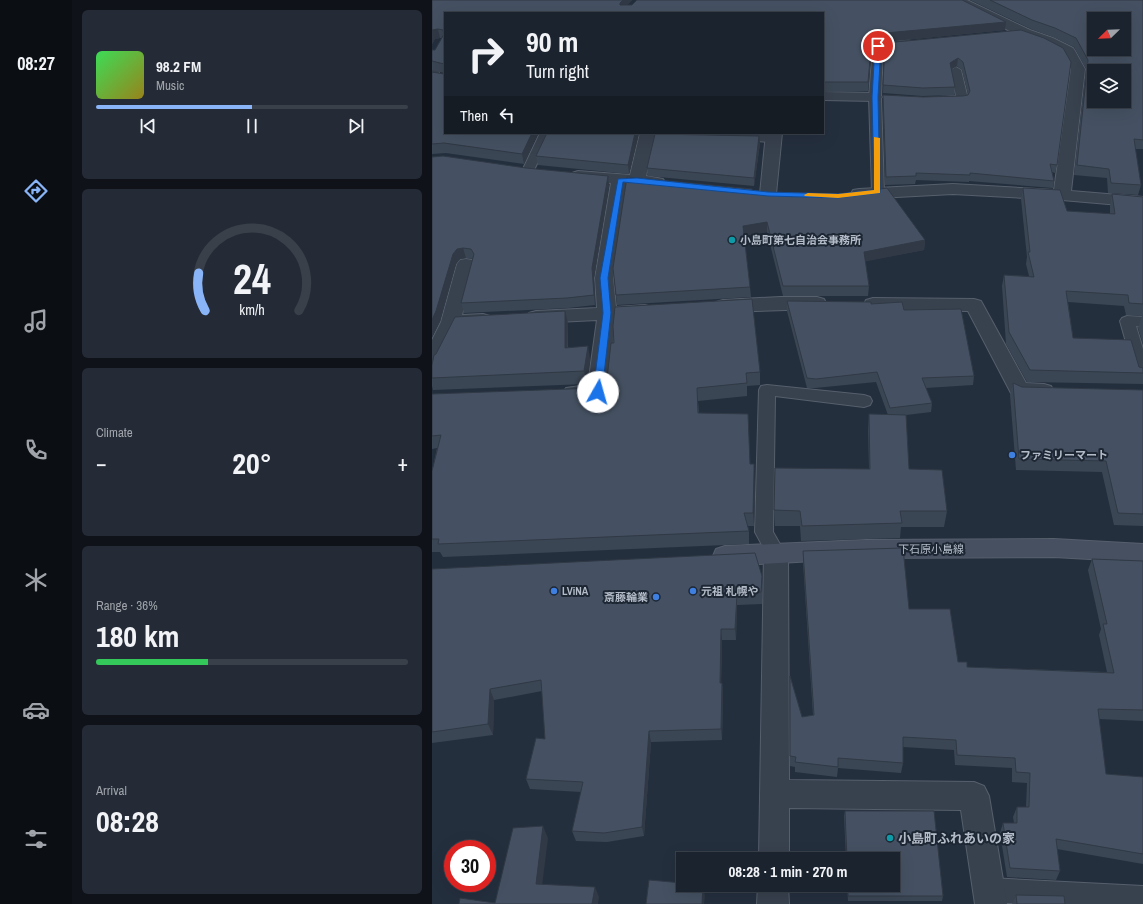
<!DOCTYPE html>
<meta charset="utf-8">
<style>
:root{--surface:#1b232e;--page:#242b36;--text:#f1f3f6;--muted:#a0a4aa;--line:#39404a;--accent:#8ab4f8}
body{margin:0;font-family:"Archivo Narrow","Noto Sans JP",sans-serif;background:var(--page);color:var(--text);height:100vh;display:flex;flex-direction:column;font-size:15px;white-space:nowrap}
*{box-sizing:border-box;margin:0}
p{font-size:13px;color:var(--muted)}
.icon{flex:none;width:22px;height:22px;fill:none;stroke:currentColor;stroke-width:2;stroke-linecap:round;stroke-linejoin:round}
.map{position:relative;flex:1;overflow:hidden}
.details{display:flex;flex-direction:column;gap:10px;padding:10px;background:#0f1319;width:360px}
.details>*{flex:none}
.guide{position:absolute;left:12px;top:12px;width:380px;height:122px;border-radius:0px;box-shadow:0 4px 16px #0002,0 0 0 1px var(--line);background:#1b232e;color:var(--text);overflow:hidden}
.needle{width:26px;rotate:247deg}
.fabs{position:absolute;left:655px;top:12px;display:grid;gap:8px}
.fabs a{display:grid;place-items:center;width:44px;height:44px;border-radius:0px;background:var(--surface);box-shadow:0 4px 16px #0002,0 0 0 1px var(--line);font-size:20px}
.speed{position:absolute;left:12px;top:840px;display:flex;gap:8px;font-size:20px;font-weight:700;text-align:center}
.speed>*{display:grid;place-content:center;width:52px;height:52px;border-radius:50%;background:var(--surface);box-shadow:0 4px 16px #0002,0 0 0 1px var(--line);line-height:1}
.speed .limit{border:6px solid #d22;background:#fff;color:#111}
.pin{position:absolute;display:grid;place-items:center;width:34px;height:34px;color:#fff;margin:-17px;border:2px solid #fff;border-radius:50%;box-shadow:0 1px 4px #0007}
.me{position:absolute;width:44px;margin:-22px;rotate:7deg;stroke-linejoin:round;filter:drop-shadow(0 0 3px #0008)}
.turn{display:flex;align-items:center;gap:14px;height:84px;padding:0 16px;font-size:18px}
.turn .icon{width:52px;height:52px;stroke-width:2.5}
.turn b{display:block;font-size:28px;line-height:34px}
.then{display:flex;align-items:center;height:38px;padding:0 16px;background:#0003;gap:8px;font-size:15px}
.big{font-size:30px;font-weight:700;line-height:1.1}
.details .tile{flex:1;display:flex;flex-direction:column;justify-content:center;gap:6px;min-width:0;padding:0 14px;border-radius:6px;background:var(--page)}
.details .dial{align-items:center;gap:0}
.dial svg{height:104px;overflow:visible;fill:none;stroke:var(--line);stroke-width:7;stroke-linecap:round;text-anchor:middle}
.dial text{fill:var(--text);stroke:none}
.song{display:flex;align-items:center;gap:12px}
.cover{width:48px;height:48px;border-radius:6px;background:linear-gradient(135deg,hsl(130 70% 55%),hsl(50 70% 35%))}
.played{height:4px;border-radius:2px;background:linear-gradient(90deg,var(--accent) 50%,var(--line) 50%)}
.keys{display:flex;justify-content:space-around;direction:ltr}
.heat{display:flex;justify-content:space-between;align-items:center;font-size:22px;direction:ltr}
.charge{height:6px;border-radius:3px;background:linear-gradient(90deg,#34c759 36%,var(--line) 0)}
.trip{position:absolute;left:244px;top:852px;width:224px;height:40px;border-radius:0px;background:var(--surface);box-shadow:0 4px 16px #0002,0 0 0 1px var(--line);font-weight:700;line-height:40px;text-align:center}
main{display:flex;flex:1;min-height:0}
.menu{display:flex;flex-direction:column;width:72px;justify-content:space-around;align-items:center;background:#0b0e12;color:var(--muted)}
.menu .icon{width:28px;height:28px}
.menu .active{color:var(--accent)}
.menu b{font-size:18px;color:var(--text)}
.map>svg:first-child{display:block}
</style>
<main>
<nav class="menu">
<b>08:27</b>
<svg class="icon active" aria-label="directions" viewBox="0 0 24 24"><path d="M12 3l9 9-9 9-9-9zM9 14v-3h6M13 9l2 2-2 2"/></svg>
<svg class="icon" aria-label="music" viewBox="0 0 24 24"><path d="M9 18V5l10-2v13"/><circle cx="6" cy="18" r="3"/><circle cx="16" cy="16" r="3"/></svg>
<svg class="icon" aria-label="phone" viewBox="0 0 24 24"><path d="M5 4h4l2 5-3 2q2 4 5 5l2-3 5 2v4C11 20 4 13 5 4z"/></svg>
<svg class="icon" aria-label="climate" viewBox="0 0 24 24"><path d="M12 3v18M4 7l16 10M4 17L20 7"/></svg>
<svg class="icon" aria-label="car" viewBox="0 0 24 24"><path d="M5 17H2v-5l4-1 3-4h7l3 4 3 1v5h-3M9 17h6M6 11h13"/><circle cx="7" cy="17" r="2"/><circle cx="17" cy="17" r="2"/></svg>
<svg class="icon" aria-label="filters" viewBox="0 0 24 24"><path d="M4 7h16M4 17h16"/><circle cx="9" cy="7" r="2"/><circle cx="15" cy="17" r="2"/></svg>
</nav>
<section class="details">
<div class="tile">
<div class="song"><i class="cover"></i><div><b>98.2 FM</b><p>Music</p></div></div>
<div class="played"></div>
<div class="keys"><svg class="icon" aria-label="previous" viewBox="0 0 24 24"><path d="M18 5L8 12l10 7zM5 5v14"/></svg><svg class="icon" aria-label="pause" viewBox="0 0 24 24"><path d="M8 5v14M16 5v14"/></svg><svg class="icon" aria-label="next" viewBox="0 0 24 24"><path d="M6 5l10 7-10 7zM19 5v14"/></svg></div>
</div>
<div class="tile dial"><svg viewBox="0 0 100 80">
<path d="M14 69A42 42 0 1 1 86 69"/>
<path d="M14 69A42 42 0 0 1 9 40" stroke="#8ab4f8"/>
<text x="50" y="56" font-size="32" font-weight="700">24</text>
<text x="50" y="72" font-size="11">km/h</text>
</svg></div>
<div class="tile"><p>Climate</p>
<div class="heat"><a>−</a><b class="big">20°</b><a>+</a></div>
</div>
<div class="tile"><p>Range · 36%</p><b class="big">180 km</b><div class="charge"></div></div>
<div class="tile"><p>Arrival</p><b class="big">08:28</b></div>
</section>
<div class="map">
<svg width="711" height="904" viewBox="0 0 711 904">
<rect width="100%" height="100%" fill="#242f3e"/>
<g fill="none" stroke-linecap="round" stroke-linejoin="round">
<!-- lane casing -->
<g stroke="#565f6c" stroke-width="2">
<g id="lane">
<polygon points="475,40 479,41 480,43 479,45 451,49 449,97 452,192 451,195 441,195 440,192 437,97 441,46 446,43"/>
<polygon points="524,67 529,70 536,99 534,101 506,101 504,99 506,97 524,96 519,70"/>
<polygon points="108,133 120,133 100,174 92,174 90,171"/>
<polygon points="304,133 342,134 346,135 348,138 346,141 342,142 300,140 298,137 300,134"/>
<polygon points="695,316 711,317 711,327 704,326 711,349 711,379 705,378 703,374 688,321 690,318"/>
<polygon points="335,385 432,395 438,397 440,401 438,405 432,407 343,396 341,532 353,553 351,558 344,560 337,558 323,532 327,390 329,386"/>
<polygon points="557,878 711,886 711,904 595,904 557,902 549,898 545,890 549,882"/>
</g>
</g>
<!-- street casing -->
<g stroke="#565f6c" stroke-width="2">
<g id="street">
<polygon points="519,0 535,0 598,30 621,38 641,48 643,51 653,69 639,191 711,197 711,207 630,200 521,194 427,199 421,198 419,194 421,190 427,189 521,184 622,190 639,69 631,54 611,44 588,36 521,3"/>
<path d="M0,64l5,1c3,4 3,8 0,12l-5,1z"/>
<polygon points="391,92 443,93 448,94 450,97 448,100 443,101 391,100"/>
<path d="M208,133h16l-10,43 17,3 2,3 -2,3 -6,2 -30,-2 -14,93 3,29 29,-2 7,2 3,4 -3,4 -36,4 -8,73 -3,5c-12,3 -27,4 -39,1l-3,-5 3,-5 22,-3 9,-65 -61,3 -7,-2 -3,-4 3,-4 7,-2 61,-3 -2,-30 16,-95 -39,-4 -2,-3 2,-3 6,-2 52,4z"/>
<polygon points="334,133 350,133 344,194 342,198 336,199 330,198 328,194"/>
<polygon points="34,259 40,260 43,264 30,315 51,314 58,316 61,320 58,324 26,328 7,365 0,367 0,340 9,322 25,264 28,260"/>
<polygon points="348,297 385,297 392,299 394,303 392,307 385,309 291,312 284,310 282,306 284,302 291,300"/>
<path d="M441,298l101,1 7,2 45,82 18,1 7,2 3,5 -3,5c-12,3 -27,2 -39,-1l-44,-84 -95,-1 -7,-2 -2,-4 2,-4z"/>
<polygon points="344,544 353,546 356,553 357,780 542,782 552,786 557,796 575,904 543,904 529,810 357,808 357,859 327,859 332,553 335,546"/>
<polygon points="326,885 356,885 357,904 325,904"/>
</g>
</g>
<!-- secondary casing -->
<g stroke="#565f6c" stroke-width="2">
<polygon id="secondary" points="622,539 711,544 711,562 622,557 433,558 293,566 284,563 281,556 284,549 293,546 433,540"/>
</g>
<!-- lane -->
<use href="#lane" fill="#38414e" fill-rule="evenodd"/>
<!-- street -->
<use href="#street" fill="#38414e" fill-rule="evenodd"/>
<!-- secondary -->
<use href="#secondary" fill="#465061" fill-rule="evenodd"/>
</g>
<!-- wall -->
<g fill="#3b4654">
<polygon points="0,0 200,0 195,5 200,5 205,0 530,0 574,22 573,30 442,43 440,46 436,91 391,92 391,13 13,13 13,133 106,133 92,164 14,153 0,154 0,72 12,74 12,73 0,70 0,50 3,50 10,38 8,38 3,39 0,44"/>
<polygon points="538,0 711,0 711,149 703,149 709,185 706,195 676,193 675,178 642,175 654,69 642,47 621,37 599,29"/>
<polygon points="589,30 625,165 623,173 620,172 622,181 621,188 537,181 537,182 484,180 483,184 453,185 451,103 451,95 491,97 531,96 536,94 530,70 525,66 520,69 523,87 522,95 490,96 451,93 453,43"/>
<polygon points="115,133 207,133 197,174 106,165 104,156"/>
<polygon points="327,136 328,143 322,186 216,176 215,168"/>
<polygon points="0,157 94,168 176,176 177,185 162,278 163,305 136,308 32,313 29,303 41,259 34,258 28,259 24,264 8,321 0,337"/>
<polygon points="591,188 635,211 678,214 678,206 680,194 711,197 711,316 694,315 692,306 636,302 641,338 707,367 711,368 711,384 595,382 574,344 570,286 572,275 597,276 594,264 595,257 589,199"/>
<polygon points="320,189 320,192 493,240 492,250 433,261 437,286 436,296 351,296 335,232 312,236 318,287 319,297 185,305 184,295"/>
<polygon points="355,301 439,304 472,310 542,376 541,385 494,388 500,403 499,412 474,415 477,469 515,511 512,527 469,527 468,538 369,541 368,526 343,526 342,510 437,469 436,430 437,414 456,415 444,382 383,388 375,388 355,311"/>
<polygon points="710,316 711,316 711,344 706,328"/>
<polygon points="136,323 136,347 158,358 155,384 1,390 0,386 0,365"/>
<polygon points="328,372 328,385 315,386 315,396 266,401 267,413 318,464 323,484 322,526 315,526 317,531 317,544 11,557 8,552 0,552 0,471 5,448 0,449 0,394 164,388 171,386"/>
<polygon points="581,383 590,387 711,390 711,526 682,525 670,472 584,470 578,395"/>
<polygon points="371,551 477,609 526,662 535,667 675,672 667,635 669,629 656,570 660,559 711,561 711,721 667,719 674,774 711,777 711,864 625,849 628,871 624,880 575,877 568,833 571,823 582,823 581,817 585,807 594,807 595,783 580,782 580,768 523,765 522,750 471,747 471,763 469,773 406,768 405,777 363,772 363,767 358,766 358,676 370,717 381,715 371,563"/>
<polygon points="0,569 330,588 330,604 305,605 304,640 290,640 289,683 290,683 291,694 290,740 219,742 212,836 175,842 144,841 140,831 149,792 98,789 94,779 113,739 110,691 62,700 61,735 0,743"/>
<polygon points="413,811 511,896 510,901 416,901 415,885 461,885 461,859 414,859 412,816"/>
<polygon points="584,895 633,904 580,904"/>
</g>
<!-- shaded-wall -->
<g fill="#303945">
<polygon points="191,0 200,0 189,12 188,3"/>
<polygon points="574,22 573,30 442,43 440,46 436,91 440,37 442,34"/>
<polygon points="6,29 8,38 3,39 0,44 0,30"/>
<polygon points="526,58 525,66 518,70 518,63"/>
<polygon points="100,133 106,133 92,164 90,154"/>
<polygon points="203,133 207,133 197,174 196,165"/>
<polygon points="327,136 328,143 322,186 322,178"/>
<polygon points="176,176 177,185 162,278 163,305 162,295 160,268"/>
<polygon points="335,222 335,232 312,236 311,226"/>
<polygon points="493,240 492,250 431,262 432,252"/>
<polygon points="31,248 34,258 28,259 24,264 8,321 0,337 0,320 21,254 25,249"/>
<polygon points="133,311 136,323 135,360 133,348"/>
<polygon points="156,346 158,358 155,384 152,371"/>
<polygon points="322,471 323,484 322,526 321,513"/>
<polygon points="305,594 305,605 304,640 303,629"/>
<polygon points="289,629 290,640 289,694 288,683"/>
<polygon points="290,683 291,694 290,740 289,729"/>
<polygon points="58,689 62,700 61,735 56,724"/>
<polygon points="217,731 219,742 212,836 210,827"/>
<polygon points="111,826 116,838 109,894 104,884"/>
<polygon points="271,885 273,896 272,904 270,904"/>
<polygon points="163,887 167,897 166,904 160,904"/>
</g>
<!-- building -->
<g fill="#455162" stroke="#303945" fill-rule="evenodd">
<polygon points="0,0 191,0 188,3 188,5 200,5 205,0 530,0 574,22 442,34 440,37 436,82 391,82 391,13 13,13 13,133 100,133 90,154 12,143 0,144 0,72 12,74 12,64 0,61 0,50 3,50 12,34 11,30 6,29 0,30 0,31"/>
<path d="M558,0h153v140l-9,-1 7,46 -30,-2 -2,-14 -32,-4 11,-105 -12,-22 -21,-10 -23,-8zM662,19h30v30h-30zM662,71h30v30h-30z"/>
<polygon points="589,30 612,38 631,48 639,62 625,165 618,164 622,181 538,173 538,175 484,173 484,176 454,177 451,95 491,97 531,96 536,95 538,91 531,62 526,58 518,63 523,87 491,88 451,85 453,43"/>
<polygon points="115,133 203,133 196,165 104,156"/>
<polygon points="223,134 327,136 322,178 215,168"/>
<polygon points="11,156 94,168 176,176 160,268 162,295 135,298 29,303 42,254 39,249 31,248 25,249 21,254 4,311 0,320 0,157"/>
<polygon points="195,177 320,189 320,192 415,194 455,188 493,240 432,252 437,286 351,286 335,222 311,226 318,287 184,295 181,268"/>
<polygon points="591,188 628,190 635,211 683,214 680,194 711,197 711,304 697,303 696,295 634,291 641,338 699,340 707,367 711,368 711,373 598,370 577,332 572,275 602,277 596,252 598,252"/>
<polygon points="320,299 328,372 314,373 315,383 265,388 266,413 316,414 318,464 322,464 322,471 321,513 312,513 317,531 6,544 7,539 0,539 0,471 9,435 0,436 0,394 164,388 171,386 175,379 179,343 182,343 181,326 183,307"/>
<polygon points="355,301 439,302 439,304 470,302 472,310 529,309 542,376 490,378 500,403 458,408 445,372 384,379 375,378"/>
<polygon points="133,311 133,348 156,346 152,371 0,378 0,365 2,355 4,354 23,317"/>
<polygon points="581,383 590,387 711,390 711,514 686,513 674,461 587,459"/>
<polygon points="437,414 474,415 477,469 510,470 515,511 468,511 470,523 370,526 368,511 342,510 343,468 438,469"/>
<polygon points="471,548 477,609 518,609 526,662 535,662 535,667 682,673 671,624 675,624 660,559 711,561 711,710 666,709 674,774 711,777 711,854 624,839 628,871 578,868 571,823 585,823 585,807 597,807 598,773 584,772 583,758 525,755 524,740 471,737 471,763 406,758 406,767 363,762 364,757 358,756 358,676 370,717 382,715 371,551"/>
<polygon points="323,553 330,576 329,592 305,594 303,629 289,629 288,683 290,683 289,729 217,731 210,827 172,833 140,831 151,782 94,779 104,738 113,739 109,680 58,689 56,724 0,732 0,569"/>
<polygon points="413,811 502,811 511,896 416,896 416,885 461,885 461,859 415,859"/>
<polygon points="111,826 104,884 163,887 160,904 27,904 28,898 63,903 81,828"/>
<polygon points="217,880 251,883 251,885 271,885 270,904 214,904"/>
<polygon points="584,895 632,896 633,904 585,904"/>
</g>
<!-- route -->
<polygon fill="#1a73e8" stroke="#114b97" points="446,44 449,46 446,97 448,193 406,198 336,196 191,182 176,278 179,313 170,392 166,395 163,394 161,392 171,313 168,278 186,179 205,178 336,192 406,194 442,190 440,97 443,46"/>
<!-- slow -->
<polygon fill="#f59e0b" points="442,137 448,138 448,193 406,198 373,196 372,195 376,193 406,194 442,190"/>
<!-- markers -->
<g fill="#0f9aa8" stroke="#1d2633" stroke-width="1.5">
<circle cx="300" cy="240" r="4"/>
<circle cx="458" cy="838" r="4"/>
</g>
<g fill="#3f7fe0" stroke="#1d2633" stroke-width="1.5">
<circle cx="580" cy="455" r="4"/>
<circle cx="122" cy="591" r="4"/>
<circle cx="261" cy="591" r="4"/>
<circle cx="224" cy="597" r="4"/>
</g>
<g text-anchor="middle" stroke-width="4" stroke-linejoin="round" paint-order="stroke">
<!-- poi labels -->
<g font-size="11" font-weight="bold" fill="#b4bcc9" stroke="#1d2633" text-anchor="start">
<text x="308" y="244">小島町第七自治会事務所</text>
<text x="588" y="459">ファミリーマート</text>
<text x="130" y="595">LViNA</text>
<text x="269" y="595">元祖 札幌や</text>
<text x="216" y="601" text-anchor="end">斎藤輪業</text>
</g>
<!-- street labels -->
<g font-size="11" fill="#b4bcc9" stroke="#1d2633">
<text x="499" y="553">下石原小島線</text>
</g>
<!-- near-poi labels -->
<g font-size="13" font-weight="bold" fill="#b4bcc9" stroke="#1d2633" text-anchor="start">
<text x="466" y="843">小島町ふれあいの家</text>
</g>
</g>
</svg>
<div class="fabs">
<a><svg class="needle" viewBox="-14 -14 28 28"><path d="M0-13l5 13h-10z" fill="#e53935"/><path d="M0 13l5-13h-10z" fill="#a0a4aa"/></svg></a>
<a><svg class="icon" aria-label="layers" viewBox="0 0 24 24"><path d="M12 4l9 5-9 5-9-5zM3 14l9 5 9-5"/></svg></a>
</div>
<div class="speed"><div class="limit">30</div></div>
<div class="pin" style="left:446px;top:46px;background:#d93025"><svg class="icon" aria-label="arrive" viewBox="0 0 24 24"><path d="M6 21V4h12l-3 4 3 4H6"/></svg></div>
<svg class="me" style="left:166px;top:392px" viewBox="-20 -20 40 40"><circle r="19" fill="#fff"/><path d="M0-13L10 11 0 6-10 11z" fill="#1a73e8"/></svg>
<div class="trip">08:28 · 1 min · 270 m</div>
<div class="guide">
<div class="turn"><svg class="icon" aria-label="right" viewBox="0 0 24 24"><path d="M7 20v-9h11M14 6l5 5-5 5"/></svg><div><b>90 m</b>Turn right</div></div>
<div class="then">Then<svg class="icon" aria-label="left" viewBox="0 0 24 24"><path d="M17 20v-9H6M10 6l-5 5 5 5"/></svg></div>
</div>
</div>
</main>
